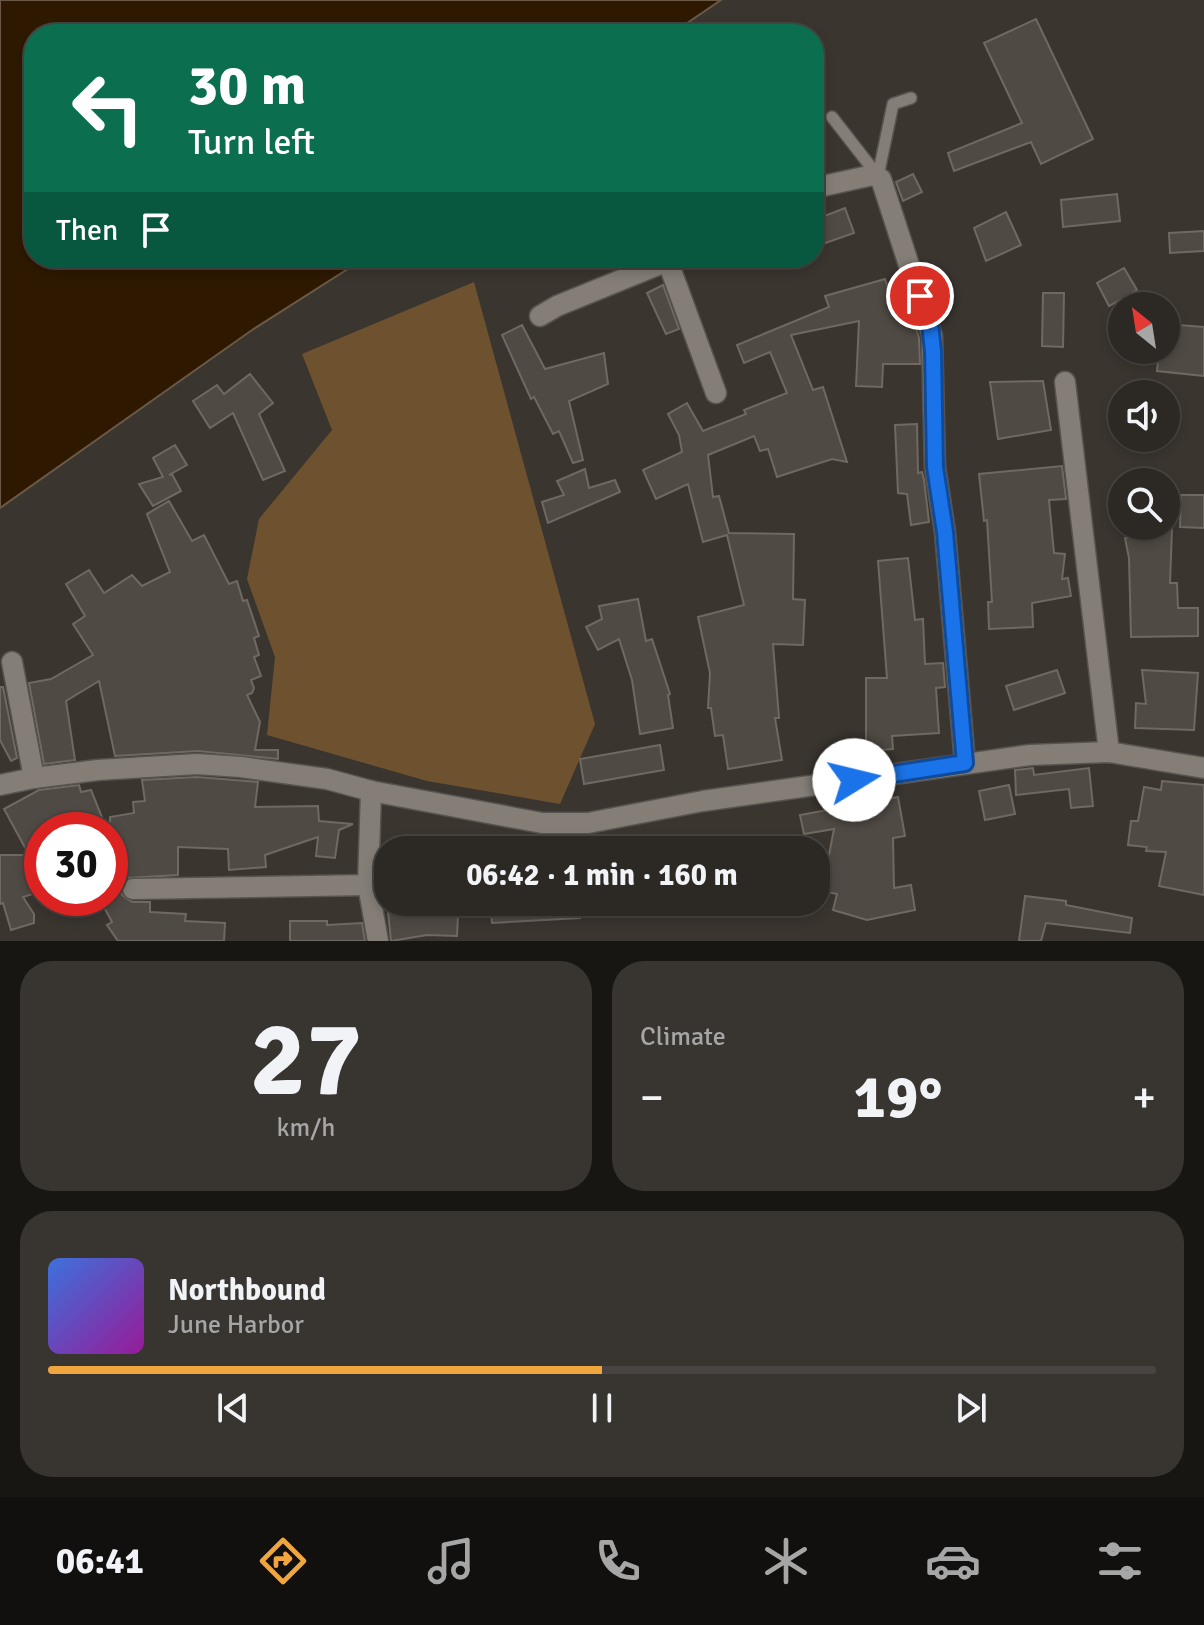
<!DOCTYPE html>
<meta charset="utf-8">
<style>
:root{--surface:#2c2823;--page:#383430;--text:#f1f3f6;--muted:#a6a6a6;--line:#484441;--accent:#f0a63f}
body{margin:0;font-family:Signika,sans-serif;background:var(--page);color:var(--text);height:100vh;display:flex;flex-direction:column;font-size:30px;white-space:nowrap}
*{box-sizing:border-box;margin:0}
p{font-size:26px;color:var(--muted)}
.icon{flex:none;width:44px;height:44px;fill:none;stroke:currentColor;stroke-width:2;stroke-linecap:round;stroke-linejoin:round}
.map{position:relative;height:941px;overflow:hidden}
.side{display:flex;flex-direction:column;gap:20px;padding:20px;background:#181613;flex:1}
.side>*{flex:none}
.guide{position:absolute;left:24px;top:24px;width:800px;height:244px;border-radius:32px;box-shadow:0 4px 12px #0003,0 0 0 2px var(--line);background:#0b6e4f;color:#fff;overflow:hidden}
.needle{width:52px;rotate:330deg}
.fabs{position:absolute;left:1108px;top:292px;display:grid;gap:16px}
.fabs a{display:grid;place-items:center;width:72px;height:72px;border-radius:50%;background:var(--surface);box-shadow:0 4px 12px #0003,0 0 0 2px var(--line);font-size:40px}
.speed{position:absolute;left:24px;top:812px;display:flex;gap:16px;font-size:40px;font-weight:700;text-align:center}
.speed>*{display:grid;place-content:center;width:104px;height:104px;border-radius:50%;background:var(--surface);box-shadow:0 4px 12px #0003,0 0 0 2px var(--line);line-height:1}
.speed .limit{border:12px solid #d22;background:#fff;color:#111}
.pin{position:absolute;display:grid;place-items:center;width:68px;height:68px;color:#fff;margin:-34px;border:4px solid #fff;border-radius:50%;box-shadow:0 2px 8px #0007}
.me{position:absolute;width:88px;margin:-44px;rotate:81deg;stroke-linejoin:round;filter:drop-shadow(0 0 6px #0008)}
.turn{display:flex;align-items:center;gap:28px;height:168px;padding:0 32px;font-size:36px}
.turn .icon{width:104px;height:104px;stroke-width:2.5}
.turn b{display:block;font-size:56px;line-height:68px}
.then{display:flex;align-items:center;height:76px;padding:0 32px;background:#0003;gap:16px;font-size:30px}
.big{font-size:60px;font-weight:800;line-height:1.1}
.side .tile{flex:1;display:flex;flex-direction:column;justify-content:center;gap:12px;min-width:0;padding:0 28px;border-radius:32px;background:var(--page)}
.side .dial{align-items:center;gap:0}
.dial b{font-size:104px;line-height:1}
.song{display:flex;align-items:center;gap:24px}
.cover{width:96px;height:96px;border-radius:12px;background:linear-gradient(135deg,hsl(220 70% 55%),hsl(300 70% 35%))}
.played{height:8px;border-radius:4px;background:linear-gradient(90deg,var(--accent) 50%,var(--line) 50%)}
.keys{display:flex;justify-content:space-around;direction:ltr}
.heat{display:flex;justify-content:space-between;align-items:center;font-size:44px;direction:ltr}
.side .tiles{flex:1;display:grid;gap:20px;grid-template-columns:1fr 1fr}
.tile:last-child{grid-column:span 2}
.trip{position:absolute;left:374px;top:836px;width:456px;height:80px;border-radius:32px;background:var(--surface);box-shadow:0 4px 12px #0003,0 0 0 2px var(--line);font-weight:800;line-height:80px;text-align:center}
.menu{display:flex;height:128px;justify-content:space-around;align-items:center;background:#12100e;color:var(--muted)}
.menu .icon{width:56px;height:56px}
.menu .active{color:var(--accent)}
.menu b{font-size:36px;color:var(--text)}
.map>svg:first-child{display:block}
</style>
<div class="map">
<svg width="1204" height="941" viewBox="0 0 1204 941">
<rect width="100%" height="100%" fill="#3a352f"/>
<!-- green -->
<polygon fill="#6e5230" points="474,282 595,724 560,804 427,781 267,735 275,657 247,579 259,519 332,430 302,354"/>
<!-- water -->
<polygon fill="#2e1900" stroke="#695946" stroke-width="2" points="0,0 721,0 671,34 34,34 34,258 365,258 252,330 0,508"/>
<!-- building -->
<g fill="#504a44" stroke="#6f6962" stroke-width="2">
<polygon points="1036,19 1093,139 1041,164 1031,142 954,171 948,153 1022,123 984,43"/>
<polygon points="913,174 922,192 903,201 896,182"/>
<polygon points="1117,194 1120,221 1063,227 1061,200"/>
<polygon points="845,208 854,233 814,247 814,220"/>
<polygon points="1006,212 1021,245 986,261 974,228"/>
<polygon points="1204,231 1204,251 1170,253 1169,233"/>
<polygon points="1124,268 1137,290 1109,306 1097,283"/>
<polygon points="885,279 888,288 901,283 919,338 920,364 883,364 882,387 856,386 859,321 791,335 813,390 823,387 847,462 832,459 777,477 768,449 760,451 754,436 708,455 713,497 719,496 729,533 794,534 793,599 805,600 803,645 773,644 779,718 775,718 782,760 728,769 723,735 715,736 711,708 708,708 710,673 698,617 744,605 727,535 703,542 688,484 656,499 643,470 682,452 679,435 668,414 687,403 703,431 746,414 744,410 787,393 770,352 744,363 737,345 829,307 825,296"/>
<polygon points="663,285 679,329 666,334 647,293"/>
<polygon points="1043,293 1064,293 1063,347 1042,346"/>
<polygon points="1166,324 1204,327 1204,376 1157,371 1159,350 1166,350"/>
<polygon points="522,325 545,369 604,353 608,384 569,401 583,460 573,463 559,431 553,434 534,397 531,399 502,335"/>
<polygon points="250,374 273,403 259,414 285,471 263,480 233,413 210,428 193,401 217,385 224,394"/>
<polygon points="1043,381 1051,430 998,439 990,382"/>
<polygon points="917,424 918,473 922,472 924,480 929,522 911,525 907,494 898,493 895,425"/>
<polygon points="175,445 187,465 169,475 172,474 181,491 153,506 139,484 163,477 153,458"/>
<polygon points="1062,466 1066,499 1049,500 1054,553 1065,554 1062,579 1068,578 1071,596 1032,603 1033,627 989,629 988,602 992,602 987,520 984,521 979,474"/>
<polygon points="585,469 589,488 615,480 620,492 548,523 542,502 564,495 557,481"/>
<polygon points="1181,495 1204,495 1204,528 1180,527"/>
<polygon points="169,501 192,541 204,535 229,584 237,581 243,601 247,600 259,636 254,638 259,655 254,657 261,676 251,680 254,688 252,693 247,695 260,722 255,750 278,750 278,759 198,751 115,756 99,681 66,701 75,760 44,764 29,683 51,679 93,655 73,624 85,616 66,584 89,570 104,593 132,575 142,586 170,572 147,514"/>
<polygon points="1172,529 1170,583 1177,583 1178,608 1198,608 1198,636 1131,637 1129,558 1125,538"/>
<polygon points="908,558 915,620 923,619 925,664 943,663 945,687 936,688 939,733 892,736 893,749 866,751 866,678 887,678 878,561"/>
<polygon points="638,599 646,641 652,639 670,694 668,695 673,728 640,734 632,680 619,639 598,650 586,627 602,619 599,606"/>
<polygon points="1057,670 1065,693 1014,710 1006,686"/>
<polygon points="1142,670 1198,673 1194,730 1135,728 1136,703 1146,704"/>
<polygon points="0,687 3,687 17,758 11,761 0,740"/>
<polygon points="660,745 664,770 584,784 580,759"/>
<polygon points="1033,768 1034,775 1089,768 1093,806 1071,808 1069,789 1016,795 1015,770"/>
<polygon points="197,777 258,782 255,807 318,806 319,821 353,824 339,830 335,858 316,856 318,837 265,855 266,867 229,870 228,849 178,847 178,875 127,878 121,883 122,895 132,902 150,902 150,912 186,914 185,921 225,923 224,941 118,941 107,925 112,922 99,898 110,898 110,817 134,813 133,802 145,801 142,780"/>
<polygon points="1162,781 1204,785 1204,895 1159,886 1166,852 1146,851 1147,847 1128,845 1131,821 1138,821 1144,787 1161,790"/>
<polygon points="79,785 81,792 91,790 107,830 42,830 42,891 23,897 34,914 34,923 11,930 3,903 0,904 0,855 29,855 4,809 39,790"/>
<polygon points="1009,785 1015,814 985,820 979,791"/>
<polygon points="898,797 905,836 893,838 894,888 911,885 915,910 867,920 833,910 837,894 822,891 834,829 804,834 800,815"/>
<polygon points="1025,896 1066,901 1066,905 1132,918 1130,933 1046,923 1041,941 1019,941"/>
<polygon points="490,902 580,902 580,918 492,923"/>
<polygon points="424,906 426,913 458,915 457,936 427,935 391,941 388,912"/>
<polygon points="290,921 327,921 327,925 362,923 365,941 290,941"/>
</g>
<g fill="none" stroke-linecap="round" stroke-linejoin="round">
<!-- lane casing -->
<g stroke="#57534e" stroke-width="14">
<polyline id="lane" points="832,117 878,176 893,104 911,98"/>
</g>
<!-- street casing -->
<g stroke="#57534e" stroke-width="23">
<g id="street">
<polyline points="814,188 873,175 881,179 932,336 935,467 945,532 965,763"/>
<polyline points="668,262 716,393"/>
<polyline points="540,316 557,306 675,258"/>
<polyline points="1065,382 1109,752"/>
<polyline points="12,662 34,778"/>
<polyline points="0,785 34,778 98,770 197,764 241,767 327,779 371,791 542,823 588,823 703,801 1030,755 1109,752 1204,768"/>
<polyline points="371,791 368,885 378,941"/>
<polyline points="133,889 368,885"/>
</g>
</g>
<!-- lane -->
<use href="#lane" stroke="#847e77" stroke-width="11"/>
<!-- street -->
<use href="#street" stroke="#847e77" stroke-width="20"/>
</g>
<g fill="none" stroke-linecap="round" stroke-linejoin="round">
<!-- route casing -->
<g stroke="#114b97" stroke-width="20">
<polyline id="route" points="854,780 965,763 945,532 935,467 933,351 930,324 920,296"/>
</g>
<!-- route -->
<use href="#route" stroke="#1a73e8" stroke-width="14"/>
</g>
</svg>
<div class="fabs">
<a><svg class="needle" viewBox="-14 -14 28 28"><path d="M0-13l5 13h-10z" fill="#e53935"/><path d="M0 13l5-13h-10z" fill="#a6a6a6"/></svg></a>
<a><svg class="icon" aria-label="sound" viewBox="0 0 24 24"><path d="M4 9h4l5-4v14l-5-4H4zM17 9q2 3 0 6"/></svg></a>
<a><svg class="icon" aria-label="search" viewBox="0 0 24 24"><circle cx="10" cy="10" r="6"/><path d="M15 15l6 6"/></svg></a>
</div>
<div class="speed"><div class="limit">30</div></div>
<div class="pin" style="left:920px;top:296px;background:#d93025"><svg class="icon" aria-label="arrive" viewBox="0 0 24 24"><path d="M6 21V4h12l-3 4 3 4H6"/></svg></div>
<svg class="me" style="left:854px;top:780px" viewBox="-20 -20 40 40"><circle r="19" fill="#fff"/><path d="M0-13L10 11 0 6-10 11z" fill="#1a73e8"/></svg>
<div class="trip">06:42 · 1 min · 160 m</div>
<div class="guide">
<div class="turn"><svg class="icon" aria-label="left" viewBox="0 0 24 24"><path d="M17 20v-9H6M10 6l-5 5 5 5"/></svg><div><b>30 m</b>Turn left</div></div>
<div class="then">Then<svg class="icon" aria-label="arrive" viewBox="0 0 24 24"><path d="M6 21V4h12l-3 4 3 4H6"/></svg></div>
</div>
</div>
<section class="side">
<div class="tiles">
<div class="tile dial"><b>27</b><p>km/h</p></div>
<div class="tile"><p>Climate</p>
<div class="heat"><a>−</a><b class="big">19°</b><a>+</a></div>
</div>
<div class="tile">
<div class="song"><i class="cover"></i><div><b>Northbound</b><p>June Harbor</p></div></div>
<div class="played"></div>
<div class="keys"><svg class="icon" aria-label="previous" viewBox="0 0 24 24"><path d="M18 5L8 12l10 7zM5 5v14"/></svg><svg class="icon" aria-label="pause" viewBox="0 0 24 24"><path d="M8 5v14M16 5v14"/></svg><svg class="icon" aria-label="next" viewBox="0 0 24 24"><path d="M6 5l10 7-10 7zM19 5v14"/></svg></div>
</div>
</div>
</section>
<nav class="menu">
<b>06:41</b>
<svg class="icon active" aria-label="directions" viewBox="0 0 24 24"><path d="M12 3l9 9-9 9-9-9zM9 14v-3h6M13 9l2 2-2 2"/></svg>
<svg class="icon" aria-label="music" viewBox="0 0 24 24"><path d="M9 18V5l10-2v13"/><circle cx="6" cy="18" r="3"/><circle cx="16" cy="16" r="3"/></svg>
<svg class="icon" aria-label="phone" viewBox="0 0 24 24"><path d="M5 4h4l2 5-3 2q2 4 5 5l2-3 5 2v4C11 20 4 13 5 4z"/></svg>
<svg class="icon" aria-label="climate" viewBox="0 0 24 24"><path d="M12 3v18M4 7l16 10M4 17L20 7"/></svg>
<svg class="icon" aria-label="car" viewBox="0 0 24 24"><path d="M5 17H2v-5l4-1 3-4h7l3 4 3 1v5h-3M9 17h6M6 11h13"/><circle cx="7" cy="17" r="2"/><circle cx="17" cy="17" r="2"/></svg>
<svg class="icon" aria-label="filters" viewBox="0 0 24 24"><path d="M4 7h16M4 17h16"/><circle cx="9" cy="7" r="2"/><circle cx="15" cy="17" r="2"/></svg>
</nav>
